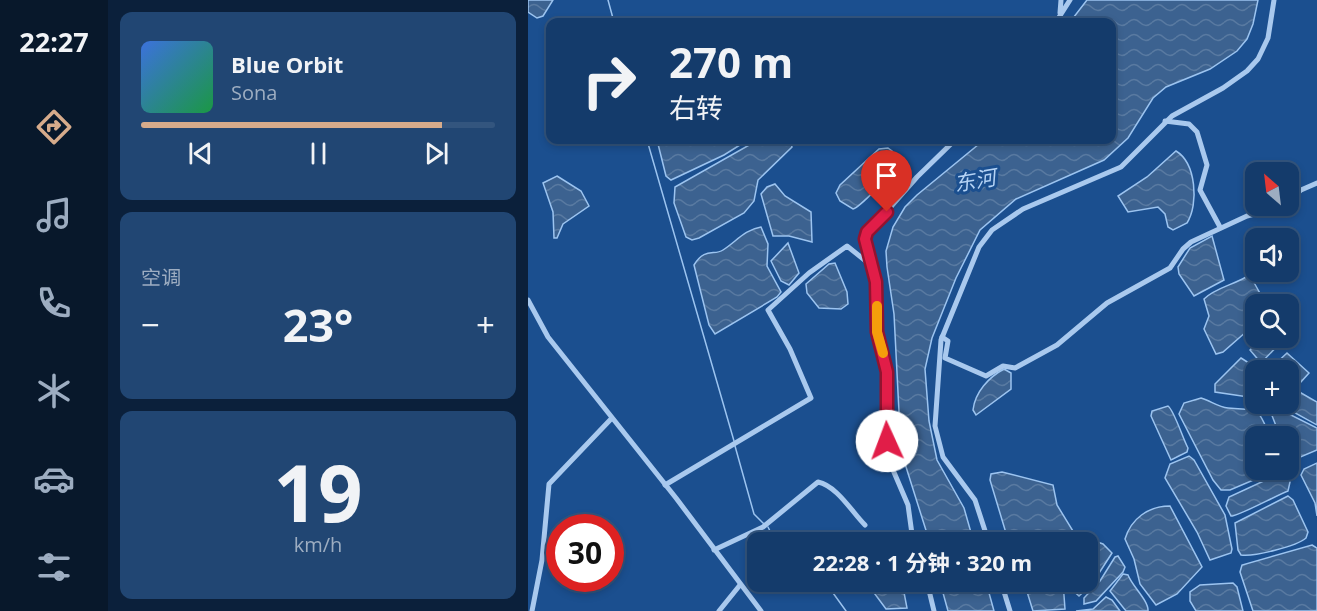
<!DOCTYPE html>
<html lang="zh">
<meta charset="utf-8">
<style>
:root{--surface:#143b6b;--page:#214673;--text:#f1f3f6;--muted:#9dadc1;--line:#33557e;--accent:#d6ab8b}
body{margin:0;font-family:"Open Sans","Noto Sans SC",sans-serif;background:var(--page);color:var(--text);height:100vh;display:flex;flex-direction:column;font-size:22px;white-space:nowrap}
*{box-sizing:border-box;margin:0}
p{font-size:20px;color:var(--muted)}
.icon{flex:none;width:33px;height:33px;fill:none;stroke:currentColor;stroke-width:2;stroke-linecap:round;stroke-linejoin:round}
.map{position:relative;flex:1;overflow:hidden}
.side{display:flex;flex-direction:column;gap:12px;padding:12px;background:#0b203b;width:420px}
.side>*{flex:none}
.hud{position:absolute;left:18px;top:18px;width:570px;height:126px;border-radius:12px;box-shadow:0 3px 9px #0003,0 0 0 2px var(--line);background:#143b6b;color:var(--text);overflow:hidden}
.needle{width:39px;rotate:332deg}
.tools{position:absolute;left:717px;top:162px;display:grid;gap:12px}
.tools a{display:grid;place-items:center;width:54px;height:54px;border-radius:12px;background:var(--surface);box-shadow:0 3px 9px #0003,0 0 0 2px var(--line);font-size:30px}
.speed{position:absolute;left:18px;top:514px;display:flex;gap:12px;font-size:30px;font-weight:700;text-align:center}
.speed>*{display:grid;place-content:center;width:78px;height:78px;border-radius:50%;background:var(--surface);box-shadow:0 3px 9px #0003,0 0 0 2px var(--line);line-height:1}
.speed .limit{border:9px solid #d22;background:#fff;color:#111}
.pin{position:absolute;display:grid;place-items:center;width:51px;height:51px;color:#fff;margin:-62px -26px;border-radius:50% 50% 50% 0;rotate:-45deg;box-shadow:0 0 6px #0007}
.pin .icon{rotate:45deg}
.me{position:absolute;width:66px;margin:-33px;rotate:358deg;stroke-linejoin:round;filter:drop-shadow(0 0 4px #0008)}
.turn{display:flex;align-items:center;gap:21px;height:126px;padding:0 24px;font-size:27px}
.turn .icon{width:78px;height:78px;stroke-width:2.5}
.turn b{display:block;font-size:42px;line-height:51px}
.big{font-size:45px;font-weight:700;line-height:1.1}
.side .widget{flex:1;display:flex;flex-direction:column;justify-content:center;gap:9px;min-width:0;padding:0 21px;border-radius:12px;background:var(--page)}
.side .dial{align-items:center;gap:0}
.dial b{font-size:78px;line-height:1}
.song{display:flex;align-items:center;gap:18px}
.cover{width:72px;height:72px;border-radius:9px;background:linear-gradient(135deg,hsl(220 70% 55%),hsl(140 70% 35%))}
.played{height:6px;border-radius:3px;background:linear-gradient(90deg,var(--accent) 85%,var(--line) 85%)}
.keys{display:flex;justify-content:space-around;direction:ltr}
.heat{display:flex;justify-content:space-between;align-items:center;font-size:33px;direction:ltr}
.trip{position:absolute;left:219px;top:532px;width:351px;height:60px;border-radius:12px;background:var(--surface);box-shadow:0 3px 9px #0003,0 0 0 2px var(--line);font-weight:700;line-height:60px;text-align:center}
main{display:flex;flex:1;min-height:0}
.menu{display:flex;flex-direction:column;width:108px;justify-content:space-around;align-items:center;background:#08182b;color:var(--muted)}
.menu .icon{width:42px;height:42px}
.menu .selected{color:var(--accent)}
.menu b{font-size:27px;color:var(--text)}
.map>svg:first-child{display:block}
</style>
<main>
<nav class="menu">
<b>22:27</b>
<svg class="icon selected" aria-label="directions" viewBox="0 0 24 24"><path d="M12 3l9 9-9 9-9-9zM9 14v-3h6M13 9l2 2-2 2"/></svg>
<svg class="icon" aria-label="music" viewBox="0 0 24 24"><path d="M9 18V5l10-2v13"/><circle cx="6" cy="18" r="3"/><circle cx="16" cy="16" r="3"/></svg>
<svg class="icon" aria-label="phone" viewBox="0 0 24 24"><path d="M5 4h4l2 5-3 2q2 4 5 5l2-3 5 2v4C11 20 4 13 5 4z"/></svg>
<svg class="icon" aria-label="climate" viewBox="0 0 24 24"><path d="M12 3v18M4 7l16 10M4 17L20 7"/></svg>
<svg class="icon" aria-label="car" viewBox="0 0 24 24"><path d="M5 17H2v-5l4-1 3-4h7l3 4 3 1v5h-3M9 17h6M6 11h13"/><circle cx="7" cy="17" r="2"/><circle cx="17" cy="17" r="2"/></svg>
<svg class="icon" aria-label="filters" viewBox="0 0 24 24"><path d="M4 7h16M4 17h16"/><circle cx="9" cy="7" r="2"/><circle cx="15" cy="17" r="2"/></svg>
</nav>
<section class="side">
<div class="widget">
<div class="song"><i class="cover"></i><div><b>Blue Orbit</b><p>Sona</p></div></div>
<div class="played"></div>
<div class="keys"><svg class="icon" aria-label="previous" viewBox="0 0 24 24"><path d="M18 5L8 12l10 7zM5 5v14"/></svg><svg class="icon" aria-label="pause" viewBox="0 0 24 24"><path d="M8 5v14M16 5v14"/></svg><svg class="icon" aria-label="next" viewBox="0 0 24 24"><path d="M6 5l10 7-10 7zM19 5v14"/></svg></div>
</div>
<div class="widget"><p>空调</p>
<div class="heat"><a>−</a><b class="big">23°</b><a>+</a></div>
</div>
<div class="widget dial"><b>19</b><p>km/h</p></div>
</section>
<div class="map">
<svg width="789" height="611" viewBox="0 0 789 611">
<defs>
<pattern id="water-waves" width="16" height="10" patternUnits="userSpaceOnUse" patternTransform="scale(1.5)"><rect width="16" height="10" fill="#3c6290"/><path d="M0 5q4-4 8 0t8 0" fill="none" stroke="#597aa1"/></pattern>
</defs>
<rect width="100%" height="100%" fill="#1b4f8f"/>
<!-- water -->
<g fill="url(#water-waves)" stroke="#9cc4f0" stroke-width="1.5">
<polygon points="0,0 25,0 15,16 9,18 0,12"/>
<polygon points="559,0 730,0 725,24 719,39 709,51 682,69 638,87 625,98 600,138 576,160 488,199 452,230 428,278 404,338 397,369 401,421 409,460 436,508 446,543 402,543 373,451 366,314 359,267 358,251 365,227 377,207 389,195 456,140 584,140 584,22 542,22"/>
<polygon points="129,140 220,140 196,155 143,180 138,176"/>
<polygon points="230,140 262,140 264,147 230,180 226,201 216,213 171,238 164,240 158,237 146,203 147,187"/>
<path d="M360,148l4,3 5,14c-2,6 -38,43 -44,44l-13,-8 -4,-8 4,-8 39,-36z"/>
<path d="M648,151c20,12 23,53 11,72l-14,7 -5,-3 -3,-13 -7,-7 -30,5 -10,-16 29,-19z"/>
<polygon points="29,176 53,191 61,206 35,224 29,238 26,238 25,212 15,183"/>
<polygon points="247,184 257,196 283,212 284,242 261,236 245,236 233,194 239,187"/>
<path d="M233,227l7,17 -1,22 14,26 -4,5 -62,37 -6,-9 -15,-60c11,-18 20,-9 29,-15 14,-9 21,-20 38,-23z"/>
<polygon points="684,236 696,280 666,296 651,274 650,267 662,248"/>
<polygon points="260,243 271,273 261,285 253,281 243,261"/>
<polygon points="307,263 319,292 320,304 313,309 291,308 279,293 278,284 301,264"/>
<path d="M718,277l6,2 14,25h-10l-1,20 -32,28 -7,2 -12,-25 5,-13 -5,-17c11,-11 29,-14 42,-22z"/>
<polygon points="733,338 757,338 733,363 722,350"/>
<polygon points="759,353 781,373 771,384 761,380 760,370 743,368"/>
<polygon points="713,358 732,370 728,370 727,398 687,392 687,384"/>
<path d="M476,369l7,4v16l-35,26 -3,-5c2,-18 16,-33 31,-41z"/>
<polygon points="761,386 789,402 789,425 751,404 760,404"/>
<path d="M673,398c10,3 17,9 27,10 32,3 28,-4 42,28h-14v34h21l-47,20h-9l-8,-10 -34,-66 5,-11z"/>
<path d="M640,406c6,4 15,33 20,42l-1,4 -16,8 -20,-44 1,-5z"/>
<polygon points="745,406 789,428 789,450 770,458 761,456 760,436 752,436 743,413"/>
<polygon points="661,456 666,460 697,515 704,549 703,553 682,560 669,532 637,478 642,464"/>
<polygon points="789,463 789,516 787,503 773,475 776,469"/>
<polygon points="474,472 525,485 529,505 545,531 541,543 481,543 462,480 463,474"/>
<path d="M753,473h5l4,9 -2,9c-11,4 -51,26 -57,25l-5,-10 3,-9z"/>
<path d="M760,496l5,4 15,32 -2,6c-9,8 -52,19 -65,17l-3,-5 -3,-27z"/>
<path d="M642,506l32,61 -25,27 -21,11 -16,-21 -6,-25 -9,-20c6,-20 23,-33 45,-33z"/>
<polygon points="552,536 575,544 584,553 564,584 551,596 542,588 543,582 560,582 560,543 545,543"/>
<polygon points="784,545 789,548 789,611 725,611 712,572 714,565"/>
<polygon points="587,557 590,556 597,567 595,572 568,601 556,604 556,598 572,581"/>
<path d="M595,574l5,1c4,11 21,26 20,36h-22l-16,-20z"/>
<polygon points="338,582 374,582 379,608 358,609"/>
<polygon points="412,582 458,582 466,611 420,611"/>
<polygon points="496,582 535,582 537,609 505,611"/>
<polygon points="705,583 709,587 715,611 668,611 662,601 662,592 672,585"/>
<polygon points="578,597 584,600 592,611 548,611 565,609"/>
</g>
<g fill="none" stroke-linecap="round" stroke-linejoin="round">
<!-- stream -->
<g stroke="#9cc4f0" stroke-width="1.5">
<polyline points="80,0 86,22"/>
<polyline points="119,140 206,441"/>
<polyline points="207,446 226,514 236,524"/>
<polyline points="240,527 248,543"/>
<polyline points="282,582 300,586 318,611"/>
</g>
<!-- minor -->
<g stroke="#a9c9ee" stroke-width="5">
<polyline points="532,13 533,0"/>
<polyline points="528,22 542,0"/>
<polyline points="637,121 661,124 669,132 679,165 672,190 692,227"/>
<polyline points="760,202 773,190 789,183"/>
<polyline points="0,300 20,337 148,498 233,611"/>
<polyline points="414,337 420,341 417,358 458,376 475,366 487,368 529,345 579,303 642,268 655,249 663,242 719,216 757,206"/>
<polyline points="137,485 283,398 262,349 240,310 281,273 319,246 344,266"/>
<polyline points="388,543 384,534 380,505 362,463 358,426 359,372 349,332 348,282 337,236 389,177 427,140"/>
<polyline points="461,543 447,500 415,457 407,426 413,340 451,247 464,230 495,209 593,167 644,116 695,88 719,71 730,59 740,38 746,0"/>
<path d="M186,550l49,-23 55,-45c19,4 34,30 47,43"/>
<polyline points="399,582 406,611"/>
<polyline points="473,582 482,611"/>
<polyline points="4,611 14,560 21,484 83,419"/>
<polyline points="191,611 212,585"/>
</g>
</g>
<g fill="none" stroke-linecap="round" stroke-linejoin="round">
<!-- route casing -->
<g stroke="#92132f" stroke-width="15">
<polyline id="route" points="359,441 359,372 349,332 348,282 337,239 339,232 359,212"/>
</g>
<!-- route -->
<use href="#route" stroke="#e11d48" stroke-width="10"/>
<!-- slow -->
<polyline stroke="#f59e0b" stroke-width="10" points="349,306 349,332 355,353"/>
</g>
<g text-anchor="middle" stroke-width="6" stroke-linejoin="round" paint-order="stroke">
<!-- water labels -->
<g font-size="21" font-style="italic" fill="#b5d3f5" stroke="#1b4f8f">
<text transform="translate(447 181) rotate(-10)" y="7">东河</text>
</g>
</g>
</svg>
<div class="tools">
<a><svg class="needle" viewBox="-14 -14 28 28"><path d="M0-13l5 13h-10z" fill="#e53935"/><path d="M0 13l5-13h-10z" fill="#9dadc1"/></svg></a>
<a><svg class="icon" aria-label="sound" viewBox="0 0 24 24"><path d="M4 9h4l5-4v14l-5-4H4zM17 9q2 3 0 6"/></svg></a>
<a><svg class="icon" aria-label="search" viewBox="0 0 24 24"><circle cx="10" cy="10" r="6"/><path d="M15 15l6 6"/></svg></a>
<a>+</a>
<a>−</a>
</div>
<div class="speed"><div class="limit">30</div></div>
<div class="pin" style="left:359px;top:212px;background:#d93025"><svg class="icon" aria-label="arrive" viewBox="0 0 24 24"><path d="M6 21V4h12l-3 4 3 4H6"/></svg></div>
<svg class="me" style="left:359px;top:441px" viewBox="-20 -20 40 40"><circle r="19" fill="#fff"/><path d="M0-13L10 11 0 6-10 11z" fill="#e11d48"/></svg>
<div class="trip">22:28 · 1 分钟 · 320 m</div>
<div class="hud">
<div class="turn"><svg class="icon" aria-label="right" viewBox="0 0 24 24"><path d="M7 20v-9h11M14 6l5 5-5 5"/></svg><div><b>270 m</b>右转</div></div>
</div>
</div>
</main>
